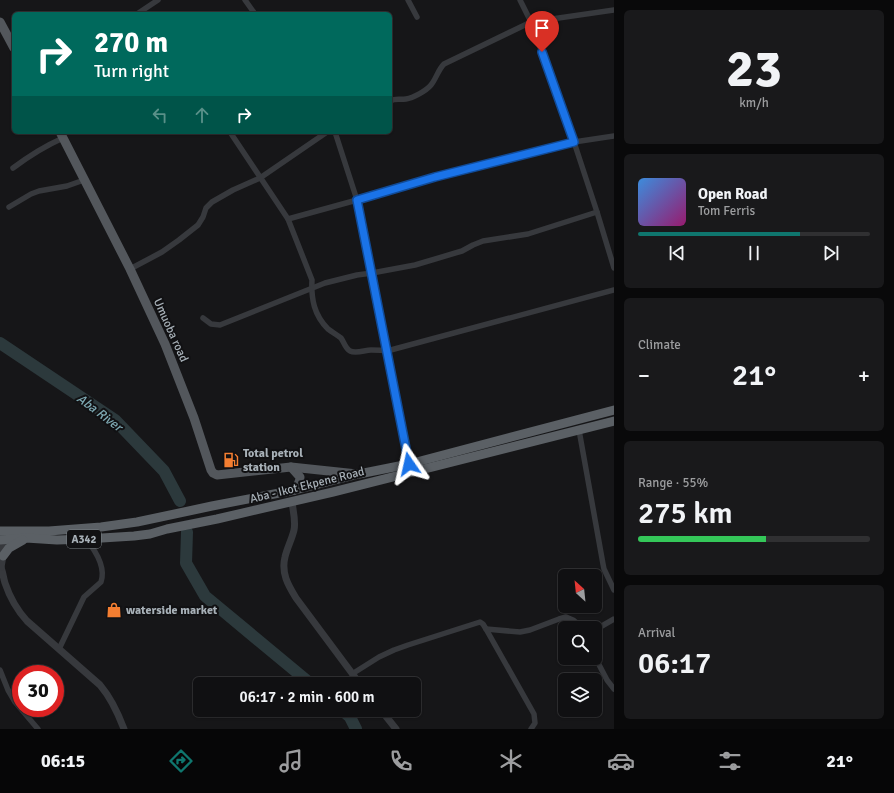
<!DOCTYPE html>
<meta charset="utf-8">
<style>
:root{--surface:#101012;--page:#19191b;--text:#f1f3f6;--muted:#9c9d9f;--line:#303032;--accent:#0f766e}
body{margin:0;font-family:Signika,sans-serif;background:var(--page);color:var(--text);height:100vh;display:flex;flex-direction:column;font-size:15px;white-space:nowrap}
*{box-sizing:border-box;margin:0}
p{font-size:13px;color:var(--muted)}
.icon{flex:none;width:22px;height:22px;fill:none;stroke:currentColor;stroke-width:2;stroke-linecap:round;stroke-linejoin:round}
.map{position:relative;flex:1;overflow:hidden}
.panel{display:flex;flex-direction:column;gap:10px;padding:10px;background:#09090a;width:280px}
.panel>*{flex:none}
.guide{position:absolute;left:12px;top:12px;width:380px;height:122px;border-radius:6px;box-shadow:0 1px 3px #0004,0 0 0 1px var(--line);background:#00695c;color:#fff;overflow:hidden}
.needle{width:26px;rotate:333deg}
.fabs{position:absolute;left:558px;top:569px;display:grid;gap:8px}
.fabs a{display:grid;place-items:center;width:44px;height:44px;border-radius:6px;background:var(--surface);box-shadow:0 1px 3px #0004,0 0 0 1px var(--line);font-size:20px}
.speed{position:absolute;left:12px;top:665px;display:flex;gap:8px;font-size:20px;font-weight:700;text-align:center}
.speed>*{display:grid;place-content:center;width:52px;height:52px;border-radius:50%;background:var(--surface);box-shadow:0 1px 3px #0004,0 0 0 1px var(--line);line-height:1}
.speed .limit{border:6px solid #d22;background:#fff;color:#111}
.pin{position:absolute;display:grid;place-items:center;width:34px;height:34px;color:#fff;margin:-41px -17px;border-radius:50% 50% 50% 0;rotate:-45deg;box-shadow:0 0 4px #0007}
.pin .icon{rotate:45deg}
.me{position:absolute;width:44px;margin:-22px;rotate:349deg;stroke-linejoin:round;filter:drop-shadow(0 0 3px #0008)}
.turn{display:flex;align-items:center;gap:14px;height:84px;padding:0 16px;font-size:18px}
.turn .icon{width:52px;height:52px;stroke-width:2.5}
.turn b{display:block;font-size:28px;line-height:34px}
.lanes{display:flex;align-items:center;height:38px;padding:0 16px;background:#0003;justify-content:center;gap:20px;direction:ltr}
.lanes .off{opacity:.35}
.big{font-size:30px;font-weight:600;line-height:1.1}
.panel .card{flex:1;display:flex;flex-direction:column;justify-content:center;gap:6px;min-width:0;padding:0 14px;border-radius:6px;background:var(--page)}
.panel .dial{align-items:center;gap:0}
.dial b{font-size:52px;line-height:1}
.song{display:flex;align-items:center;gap:12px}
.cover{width:48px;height:48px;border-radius:6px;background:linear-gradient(135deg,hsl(210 70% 55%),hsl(320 70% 35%))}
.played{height:4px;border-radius:2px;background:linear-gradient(90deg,var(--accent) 70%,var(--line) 70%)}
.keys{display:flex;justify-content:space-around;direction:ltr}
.heat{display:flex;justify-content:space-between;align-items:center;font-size:22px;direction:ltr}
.charge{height:6px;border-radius:3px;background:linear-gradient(90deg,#34c759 55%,var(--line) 0)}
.trip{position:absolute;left:193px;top:677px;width:228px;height:40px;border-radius:6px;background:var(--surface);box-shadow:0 1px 3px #0004,0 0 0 1px var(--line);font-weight:600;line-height:40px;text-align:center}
.tabs{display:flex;height:64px;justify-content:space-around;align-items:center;background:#060607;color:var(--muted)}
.tabs .icon{width:28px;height:28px}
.tabs .active{color:var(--accent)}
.tabs b{font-size:18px;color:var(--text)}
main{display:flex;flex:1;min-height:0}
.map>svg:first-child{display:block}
</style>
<main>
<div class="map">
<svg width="614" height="729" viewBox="0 0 614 729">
<rect width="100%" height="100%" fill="#161618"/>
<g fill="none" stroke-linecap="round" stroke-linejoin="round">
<!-- river -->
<g stroke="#2c393c" stroke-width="12">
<polyline points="0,343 115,420 164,471 180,501"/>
<polyline points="187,532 186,563 205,596 311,684"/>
<polyline points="342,710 350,717 356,729"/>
</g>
<!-- minor -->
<g stroke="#37393d" stroke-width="5.5">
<polyline points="245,0 255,14"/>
<polyline points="408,0 417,17"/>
<polyline points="520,0 531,22 574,142 597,212 614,268"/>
<polyline points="137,14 158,0"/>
<path d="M390,101c6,-3 9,-1 16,-2 7,-1 20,-8 25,-14 5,-6 7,-15 13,-21l87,-42 83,-12"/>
<path d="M230,132l58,87 24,61c-1,19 2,35 16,49 4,3 9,6 13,9 3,4 4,10 9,13 6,3 15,-1 21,-1 6,0 11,0 16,1l227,-61"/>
<polyline points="335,132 357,200 409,464"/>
<path d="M13,168c16,-12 32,-22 50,-30"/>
<polyline points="9,207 31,194 39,191 67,186 84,180"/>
<polyline points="288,219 357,200 435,177 574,142 614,136"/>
<polyline points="130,269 162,252 179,240 198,225 203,217 206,208 212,202 233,190 260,178 327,132"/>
<polyline points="203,318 211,324 220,325 325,283 357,275 372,273 415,265 462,251 473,245 483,241 528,234 597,212"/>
<polyline points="579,430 603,564 604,569 614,590"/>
<polyline points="486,629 520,632 530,630 559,619 566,617 573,620 578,624 580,628"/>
<polyline points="595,630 614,619"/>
<path d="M59,649l25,-52 17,-15c5,-15 -6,-32 -15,-43"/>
<polyline points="595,657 607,680 614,689"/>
<polyline points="0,670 8,690 15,702 38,729"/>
<polyline points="352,674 379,657 394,650 408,645 480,622 483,624 486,629 534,714 535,723 531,729"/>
</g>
<!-- tertiary -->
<g stroke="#37393d" stroke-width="7">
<path d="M292,502c1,9 4,19 2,28 -2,9 -7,18 -9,27 -4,16 3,28 11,41l64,86"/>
<path d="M0,565c3,6 3,12 5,18 5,15 12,27 22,38l73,64c11,13 18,28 24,44"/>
<polyline points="1,567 3,556 2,535"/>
<polyline points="381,710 396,729"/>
</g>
<!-- primary -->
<g stroke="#53575c" stroke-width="9">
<polyline points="0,22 14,48"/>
<polyline points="60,132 130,269 165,344 194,418 211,470 213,473 217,475 291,467 357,474"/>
<path d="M291,467l9,10c0,5 -2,8 -5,13"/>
</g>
<!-- trunk -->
<g stroke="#5b6065" stroke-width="9">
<polyline points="0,531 49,531 101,527 137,522 212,506 295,490 359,474 409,464 614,410"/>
<polyline points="0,540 26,538 57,540 86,539 134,536 150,534 167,529 217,519 333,492 614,421"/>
<polyline points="3,556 9,548 23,540"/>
</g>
</g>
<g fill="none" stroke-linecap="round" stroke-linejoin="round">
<!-- route casing -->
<g stroke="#114b97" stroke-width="10">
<polyline id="route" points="409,464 357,200 435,177 574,142 542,52"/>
</g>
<!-- route -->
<use href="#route" stroke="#1a73e8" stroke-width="7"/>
</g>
<!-- icons -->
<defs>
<g id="fuel-bare" transform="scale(1.2)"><path d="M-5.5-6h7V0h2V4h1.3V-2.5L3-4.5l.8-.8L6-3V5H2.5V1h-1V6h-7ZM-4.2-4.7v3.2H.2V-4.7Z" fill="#f47e31" stroke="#111113" stroke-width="2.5" paint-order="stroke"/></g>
<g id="shop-bare" transform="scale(1.2)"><path d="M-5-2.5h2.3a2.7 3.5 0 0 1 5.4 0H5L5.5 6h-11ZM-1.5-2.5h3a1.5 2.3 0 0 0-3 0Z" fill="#f47e31" stroke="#111113" stroke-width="2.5" paint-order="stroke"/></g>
</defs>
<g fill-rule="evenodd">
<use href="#fuel-bare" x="231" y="460"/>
<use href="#shop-bare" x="114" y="610"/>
</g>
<g text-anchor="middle" stroke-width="4" stroke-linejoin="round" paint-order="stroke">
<!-- shield labels -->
<rect fill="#111113" stroke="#7b8186" stroke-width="1" x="67" y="530" width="34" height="18" rx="3"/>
<g font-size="11" font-weight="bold" fill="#a8b1b8">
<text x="84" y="543">A342</text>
</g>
<!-- street labels -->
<g font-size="12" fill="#a8b1b8" stroke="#111113">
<text transform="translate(171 330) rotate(66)" y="4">Umuoba road</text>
<text transform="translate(307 485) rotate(-14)" y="4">Aba - Ikot Ekpene Road</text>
</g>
<!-- poi labels -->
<g font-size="12" font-weight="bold" fill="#a8b1b8" stroke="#111113" text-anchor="start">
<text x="243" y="457">Total petrol<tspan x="243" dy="14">station</tspan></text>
<text x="126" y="614">waterside market</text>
</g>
<!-- water labels -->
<g font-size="13" font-style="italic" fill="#7ea9b3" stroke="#111113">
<text transform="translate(100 412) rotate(37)" y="5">Aba River</text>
</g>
</g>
</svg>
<div class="fabs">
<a><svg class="needle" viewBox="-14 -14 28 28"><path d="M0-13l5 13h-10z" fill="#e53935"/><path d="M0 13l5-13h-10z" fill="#9c9d9f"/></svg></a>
<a><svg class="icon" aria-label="search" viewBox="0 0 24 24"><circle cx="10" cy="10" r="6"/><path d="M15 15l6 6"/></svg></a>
<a><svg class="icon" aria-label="layers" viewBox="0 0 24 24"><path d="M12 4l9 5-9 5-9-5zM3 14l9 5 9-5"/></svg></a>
</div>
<div class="speed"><div class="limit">30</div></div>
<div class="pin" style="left:542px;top:52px;background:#d93025"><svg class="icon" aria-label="arrive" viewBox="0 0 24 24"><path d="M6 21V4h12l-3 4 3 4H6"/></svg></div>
<svg class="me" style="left:409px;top:464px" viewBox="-20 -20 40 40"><path d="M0-17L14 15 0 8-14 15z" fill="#1a73e8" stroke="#fff" stroke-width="4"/></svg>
<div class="trip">06:17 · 2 min · 600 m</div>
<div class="guide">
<div class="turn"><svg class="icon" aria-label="right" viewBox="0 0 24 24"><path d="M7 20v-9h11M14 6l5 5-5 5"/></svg><div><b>270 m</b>Turn right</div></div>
<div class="lanes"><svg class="icon off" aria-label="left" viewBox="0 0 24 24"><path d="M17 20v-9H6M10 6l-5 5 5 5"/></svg><svg class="icon off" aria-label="ahead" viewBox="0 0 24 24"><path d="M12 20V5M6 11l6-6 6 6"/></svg><svg class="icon" aria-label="right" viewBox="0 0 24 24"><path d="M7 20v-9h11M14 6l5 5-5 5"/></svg></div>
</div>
</div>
<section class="panel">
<div class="card dial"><b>23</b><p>km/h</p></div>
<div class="card">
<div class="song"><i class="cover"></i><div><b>Open Road</b><p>Tom Ferris</p></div></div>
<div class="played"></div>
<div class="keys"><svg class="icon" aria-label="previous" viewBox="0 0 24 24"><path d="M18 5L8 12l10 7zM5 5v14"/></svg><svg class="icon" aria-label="pause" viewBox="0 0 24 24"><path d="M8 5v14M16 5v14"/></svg><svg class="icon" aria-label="next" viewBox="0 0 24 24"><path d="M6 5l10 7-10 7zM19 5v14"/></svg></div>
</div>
<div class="card"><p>Climate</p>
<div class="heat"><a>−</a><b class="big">21°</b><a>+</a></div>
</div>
<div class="card"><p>Range · 55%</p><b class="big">275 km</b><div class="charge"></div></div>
<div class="card"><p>Arrival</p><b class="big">06:17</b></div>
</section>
</main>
<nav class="tabs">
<b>06:15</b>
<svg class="icon active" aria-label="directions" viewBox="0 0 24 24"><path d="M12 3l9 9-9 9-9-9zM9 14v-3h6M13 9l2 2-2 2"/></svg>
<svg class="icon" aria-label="music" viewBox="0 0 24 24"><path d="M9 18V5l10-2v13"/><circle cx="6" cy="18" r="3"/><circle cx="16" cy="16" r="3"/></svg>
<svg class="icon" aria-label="phone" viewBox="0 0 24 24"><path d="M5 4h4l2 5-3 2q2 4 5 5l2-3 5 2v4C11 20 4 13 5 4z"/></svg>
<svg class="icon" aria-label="climate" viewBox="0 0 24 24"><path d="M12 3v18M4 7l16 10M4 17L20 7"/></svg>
<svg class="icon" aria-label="car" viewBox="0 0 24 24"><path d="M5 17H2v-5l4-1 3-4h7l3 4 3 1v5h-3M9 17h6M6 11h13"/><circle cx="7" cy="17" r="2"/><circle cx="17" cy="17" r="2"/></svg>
<svg class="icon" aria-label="filters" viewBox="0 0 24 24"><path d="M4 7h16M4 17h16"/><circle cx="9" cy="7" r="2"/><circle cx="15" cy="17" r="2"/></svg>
<b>21°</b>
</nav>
